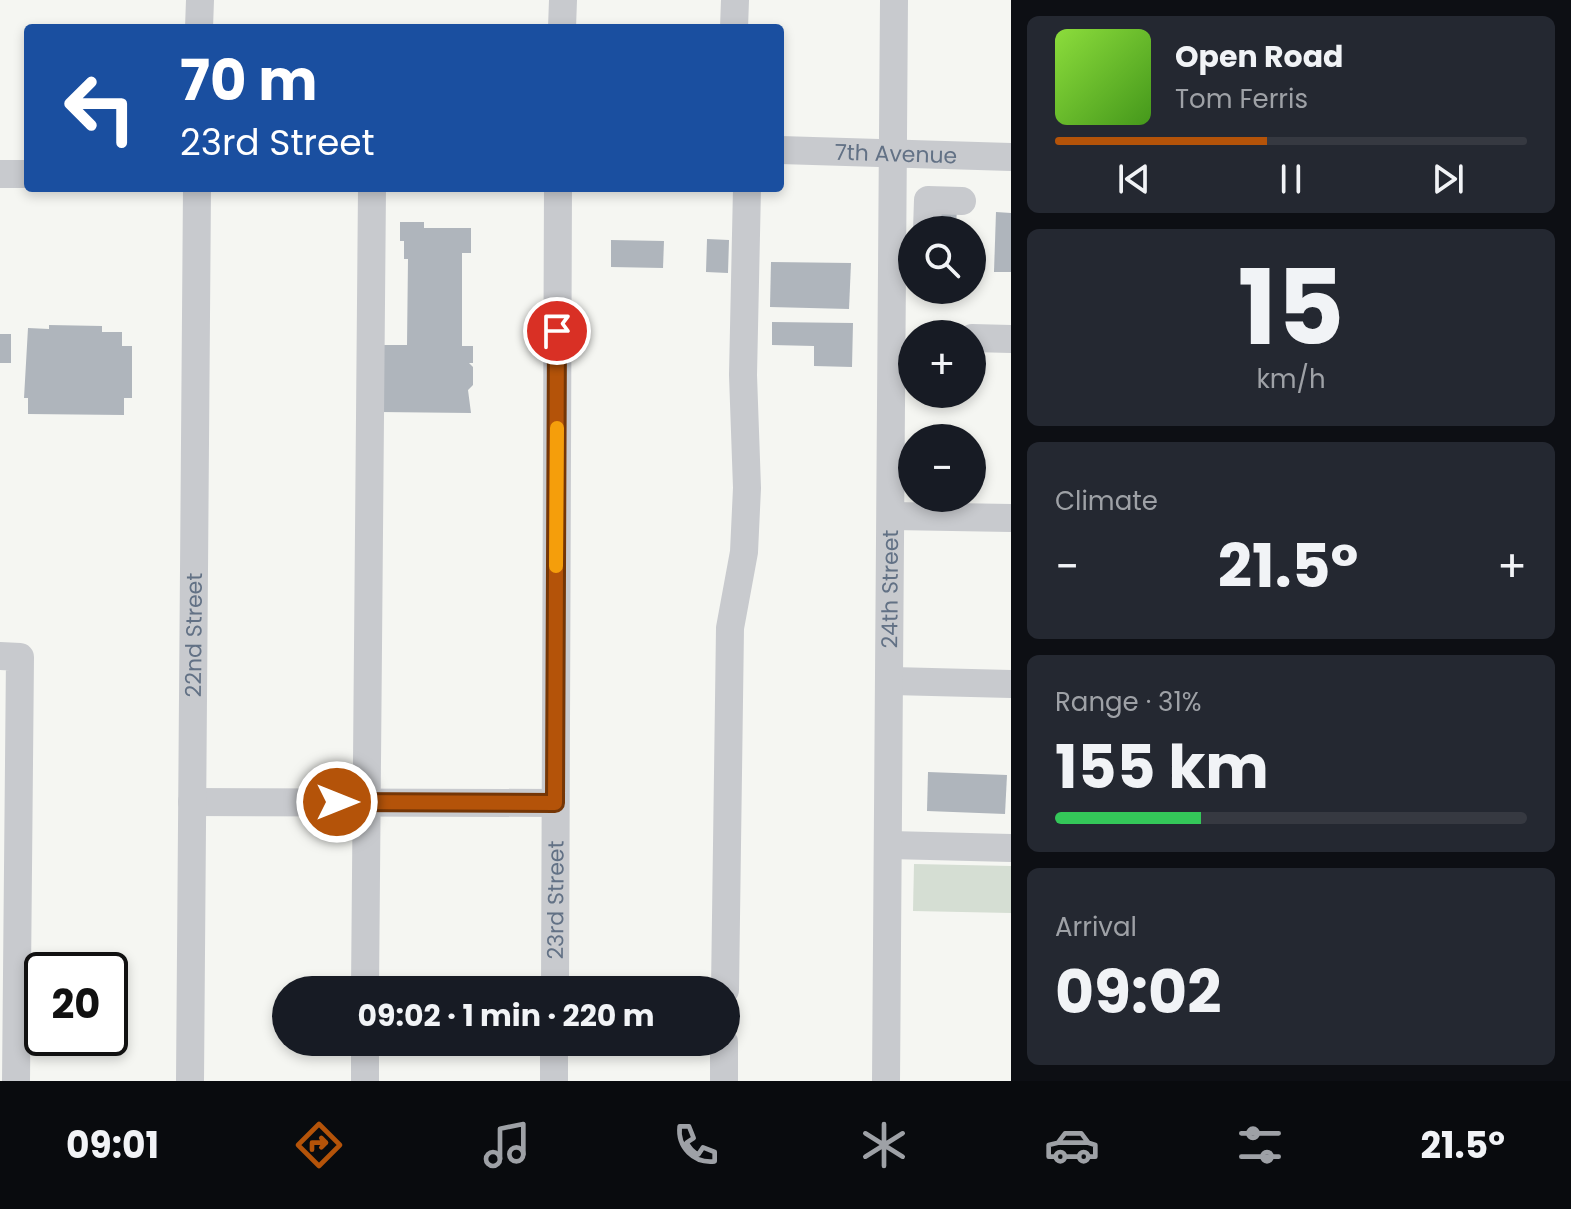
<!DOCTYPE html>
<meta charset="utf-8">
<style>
:root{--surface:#171b24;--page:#242831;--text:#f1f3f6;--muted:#9ea1a6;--line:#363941;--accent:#b45309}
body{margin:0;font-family:Poppins,sans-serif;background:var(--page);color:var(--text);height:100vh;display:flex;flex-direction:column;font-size:30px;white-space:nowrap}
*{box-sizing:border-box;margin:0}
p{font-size:26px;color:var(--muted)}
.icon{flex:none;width:44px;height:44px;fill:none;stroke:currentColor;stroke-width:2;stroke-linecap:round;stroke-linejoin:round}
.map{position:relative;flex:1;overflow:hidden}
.panel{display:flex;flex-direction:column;gap:16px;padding:16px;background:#0d0f14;width:560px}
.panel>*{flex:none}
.banner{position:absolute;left:24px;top:24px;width:760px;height:168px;border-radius:8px;box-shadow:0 4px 12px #0003;background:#1a4fa0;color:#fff;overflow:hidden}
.tools{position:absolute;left:898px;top:216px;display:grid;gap:16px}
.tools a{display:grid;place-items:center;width:88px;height:88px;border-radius:50%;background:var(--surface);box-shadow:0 4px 12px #0003;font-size:40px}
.speed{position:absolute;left:24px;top:952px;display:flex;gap:16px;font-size:40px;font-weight:700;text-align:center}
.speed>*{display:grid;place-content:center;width:104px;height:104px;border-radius:50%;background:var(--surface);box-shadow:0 4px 12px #0003;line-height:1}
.speed .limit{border:4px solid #111;border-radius:12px;background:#fff;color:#111}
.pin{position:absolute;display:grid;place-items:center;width:68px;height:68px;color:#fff;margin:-34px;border:4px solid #fff;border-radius:50%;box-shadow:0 2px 8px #0007}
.me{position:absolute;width:88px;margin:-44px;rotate:90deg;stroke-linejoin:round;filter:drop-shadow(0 0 6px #0008)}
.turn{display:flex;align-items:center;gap:28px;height:168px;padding:0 24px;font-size:36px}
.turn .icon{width:104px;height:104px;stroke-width:2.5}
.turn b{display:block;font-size:56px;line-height:68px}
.big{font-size:60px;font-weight:700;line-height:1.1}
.panel .widget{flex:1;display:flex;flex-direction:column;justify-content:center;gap:12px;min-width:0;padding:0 28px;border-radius:12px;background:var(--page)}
.panel .dial{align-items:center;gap:0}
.dial b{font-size:104px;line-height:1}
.song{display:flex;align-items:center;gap:24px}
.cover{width:96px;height:96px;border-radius:12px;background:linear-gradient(135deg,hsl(90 70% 55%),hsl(100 70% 35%))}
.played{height:8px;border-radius:4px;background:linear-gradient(90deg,var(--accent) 45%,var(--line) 45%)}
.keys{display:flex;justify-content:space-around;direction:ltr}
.heat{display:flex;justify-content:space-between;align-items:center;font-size:44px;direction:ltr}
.charge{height:12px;border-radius:6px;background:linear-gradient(90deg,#34c759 31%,var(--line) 0)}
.trip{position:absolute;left:272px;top:976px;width:468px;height:80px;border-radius:40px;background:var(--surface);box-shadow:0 4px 12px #0003;font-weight:700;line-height:80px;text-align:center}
.tab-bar{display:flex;height:128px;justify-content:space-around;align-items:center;background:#090b0e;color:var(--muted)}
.tab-bar .icon{width:56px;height:56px}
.tab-bar .on{color:var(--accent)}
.tab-bar b{font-size:36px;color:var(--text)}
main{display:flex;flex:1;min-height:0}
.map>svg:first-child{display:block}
</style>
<main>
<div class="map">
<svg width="1011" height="1081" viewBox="0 0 1011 1081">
<rect width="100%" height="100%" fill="#f5f6f2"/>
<!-- green -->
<polygon fill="#d5ded3" points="914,864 1011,866 1011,913 913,911"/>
<!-- building -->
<g fill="#afb5bc">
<polygon points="932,205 957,205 956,230 931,230"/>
<polygon points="996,212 1011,213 1011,272 994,272"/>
<polygon points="400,222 424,222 424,228 471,228 471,253 462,253 462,346 473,346 473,363 469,363 473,367 473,385 468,390 471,413 380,412 381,345 407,345 408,259 404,259 404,241 400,241"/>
<polygon points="707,239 729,240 728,273 706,272"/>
<polygon points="611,240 664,241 663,268 611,267"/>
<polygon points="771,262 851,263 849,309 770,307"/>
<polygon points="772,322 853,323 852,367 814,366 814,346 772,345"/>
<polygon points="49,325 102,326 102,332 122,332 122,346 132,346 132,398 124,398 124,415 28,414 28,398 24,398 28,328 49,329"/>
<rect x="0" y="334" width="11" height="29"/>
<polygon points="928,772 1007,775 1005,814 927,811"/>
</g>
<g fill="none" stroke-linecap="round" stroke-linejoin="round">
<!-- minor -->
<g stroke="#c8cace" stroke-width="28">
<polyline points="199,28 200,0"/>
<polyline points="562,28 563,0"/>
<polyline points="734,28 735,0"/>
<path id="s1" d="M780,150l231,7"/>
<polyline points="0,174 28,174"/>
<polyline points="927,230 928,200 962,201"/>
<polyline points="972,338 1011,339"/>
<polyline points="893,516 1011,518"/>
<polyline points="0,656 20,657 16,1081"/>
<polyline points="892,681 1011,684"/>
<polyline points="192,802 555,803"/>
<polyline points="890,845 1011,848"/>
<polyline points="365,990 372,188"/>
<path id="s2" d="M555,990l3,-802"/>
<polyline points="725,990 730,628 744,552 747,488 743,375 747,188"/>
<path id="s3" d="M190,1081l7,-893"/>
<polyline points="365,1081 365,1042"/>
<polyline points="554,1081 554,1042"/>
<polyline points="724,1081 724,1042"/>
<path id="s4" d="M886,1081l8,-1081"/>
</g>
</g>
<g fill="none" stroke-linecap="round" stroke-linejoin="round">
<!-- route casing -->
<g stroke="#753606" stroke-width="20">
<polyline id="route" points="337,802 555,803 557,331"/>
</g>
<!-- route -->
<use href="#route" stroke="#b45309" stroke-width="14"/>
<!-- slow -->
<polyline stroke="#f59e0b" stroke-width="14" points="556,566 557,428"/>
</g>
<g text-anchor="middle" stroke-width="8" stroke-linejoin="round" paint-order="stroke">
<!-- street labels -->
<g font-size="22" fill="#627185" stroke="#fff">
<text dy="8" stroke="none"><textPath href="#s1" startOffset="116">7th Avenue</textPath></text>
<text dy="8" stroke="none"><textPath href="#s4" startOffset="492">24th Street</textPath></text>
<text dy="8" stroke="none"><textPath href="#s3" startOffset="446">22nd Street</textPath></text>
<text dy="8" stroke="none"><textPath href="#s2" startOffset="90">23rd Street</textPath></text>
</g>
</g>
</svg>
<div class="tools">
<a><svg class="icon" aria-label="search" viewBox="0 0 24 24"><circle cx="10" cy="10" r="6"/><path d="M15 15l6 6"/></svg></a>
<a>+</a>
<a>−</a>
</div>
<div class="speed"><div class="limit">20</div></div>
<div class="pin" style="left:557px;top:331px;background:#d93025"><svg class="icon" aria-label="arrive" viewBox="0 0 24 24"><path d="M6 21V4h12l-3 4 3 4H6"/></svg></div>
<svg class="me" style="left:337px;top:802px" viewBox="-20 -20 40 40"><circle r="17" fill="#b45309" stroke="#fff" stroke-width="3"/><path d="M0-11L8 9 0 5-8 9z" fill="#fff"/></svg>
<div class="trip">09:02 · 1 min · 220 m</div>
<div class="banner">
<div class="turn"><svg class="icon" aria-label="left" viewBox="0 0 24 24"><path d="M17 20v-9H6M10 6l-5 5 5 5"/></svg><div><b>70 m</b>23rd Street</div></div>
</div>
</div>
<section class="panel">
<div class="widget">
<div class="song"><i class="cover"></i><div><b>Open Road</b><p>Tom Ferris</p></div></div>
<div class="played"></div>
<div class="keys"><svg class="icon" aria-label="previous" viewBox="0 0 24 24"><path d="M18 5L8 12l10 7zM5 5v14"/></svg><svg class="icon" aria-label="pause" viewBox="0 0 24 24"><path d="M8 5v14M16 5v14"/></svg><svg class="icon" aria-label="next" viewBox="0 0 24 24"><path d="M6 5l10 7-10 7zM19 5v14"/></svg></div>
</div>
<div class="widget dial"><b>15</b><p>km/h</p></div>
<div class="widget"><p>Climate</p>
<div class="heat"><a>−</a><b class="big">21.5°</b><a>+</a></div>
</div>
<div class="widget"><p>Range · 31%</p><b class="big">155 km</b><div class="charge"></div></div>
<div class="widget"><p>Arrival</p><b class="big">09:02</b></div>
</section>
</main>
<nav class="tab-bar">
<b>09:01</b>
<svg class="icon on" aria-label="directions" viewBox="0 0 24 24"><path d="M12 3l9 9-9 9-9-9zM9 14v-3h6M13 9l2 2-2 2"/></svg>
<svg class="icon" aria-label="music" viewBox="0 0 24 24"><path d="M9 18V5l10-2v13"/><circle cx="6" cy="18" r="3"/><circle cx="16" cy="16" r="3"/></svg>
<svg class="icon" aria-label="phone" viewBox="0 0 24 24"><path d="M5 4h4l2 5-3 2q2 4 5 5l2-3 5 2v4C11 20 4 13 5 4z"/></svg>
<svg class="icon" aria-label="climate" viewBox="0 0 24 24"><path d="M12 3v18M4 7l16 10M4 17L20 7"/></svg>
<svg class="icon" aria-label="car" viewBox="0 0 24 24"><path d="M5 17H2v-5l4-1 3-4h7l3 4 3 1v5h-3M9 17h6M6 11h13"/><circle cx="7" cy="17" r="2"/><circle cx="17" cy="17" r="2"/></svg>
<svg class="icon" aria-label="filters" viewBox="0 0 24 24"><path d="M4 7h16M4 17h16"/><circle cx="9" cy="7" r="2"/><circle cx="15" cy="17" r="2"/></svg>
<b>21.5°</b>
</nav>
